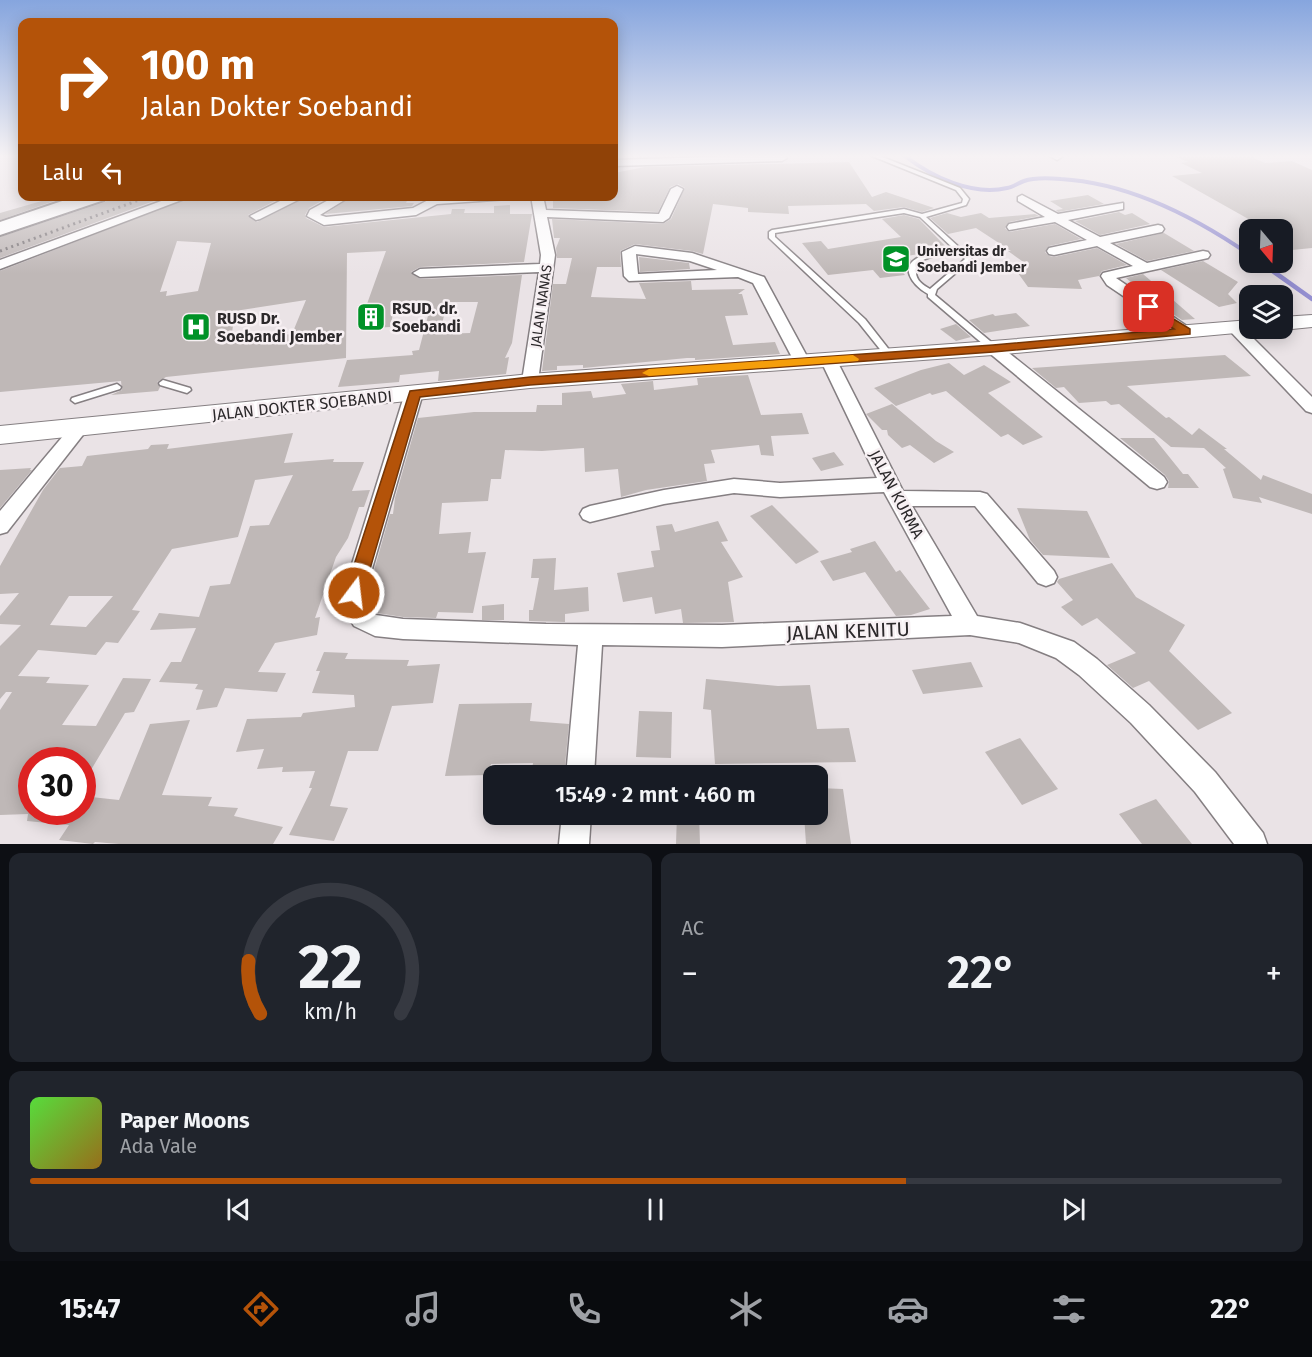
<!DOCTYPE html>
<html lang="id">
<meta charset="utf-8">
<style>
:root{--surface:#171b24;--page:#20242c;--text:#f1f3f6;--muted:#9ea1a6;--line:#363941;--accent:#b45309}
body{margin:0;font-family:"Fira Sans",sans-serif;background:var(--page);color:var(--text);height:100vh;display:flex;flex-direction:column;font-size:22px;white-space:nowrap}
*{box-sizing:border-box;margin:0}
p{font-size:20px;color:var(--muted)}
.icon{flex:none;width:33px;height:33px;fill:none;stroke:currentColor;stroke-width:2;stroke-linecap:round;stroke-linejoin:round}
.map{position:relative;height:844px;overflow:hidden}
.panel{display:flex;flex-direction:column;gap:9px;padding:9px;background:#0d0f14;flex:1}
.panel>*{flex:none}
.banner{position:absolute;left:18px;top:18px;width:600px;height:183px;border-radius:12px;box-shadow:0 3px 15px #0003;background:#b45309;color:#fff;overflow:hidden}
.needle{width:39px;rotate:161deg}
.tools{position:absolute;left:1239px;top:219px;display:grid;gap:12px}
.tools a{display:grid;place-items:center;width:54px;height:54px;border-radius:12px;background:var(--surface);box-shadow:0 3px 15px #0003;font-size:30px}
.speed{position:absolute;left:18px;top:747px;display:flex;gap:12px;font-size:30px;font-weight:700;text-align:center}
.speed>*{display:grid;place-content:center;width:78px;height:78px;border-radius:50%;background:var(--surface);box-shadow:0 3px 15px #0003;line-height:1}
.speed .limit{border:9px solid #d22;background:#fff;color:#111}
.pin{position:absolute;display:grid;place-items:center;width:51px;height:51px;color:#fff;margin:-26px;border-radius:12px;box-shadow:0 3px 9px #0006}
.me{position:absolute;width:66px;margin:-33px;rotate:15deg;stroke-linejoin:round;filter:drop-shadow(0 0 4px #0008)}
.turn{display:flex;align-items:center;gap:21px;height:126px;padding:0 24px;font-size:27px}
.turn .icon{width:78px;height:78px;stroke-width:2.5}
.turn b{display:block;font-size:42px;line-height:51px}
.then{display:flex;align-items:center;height:57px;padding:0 24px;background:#0003;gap:12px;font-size:22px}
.big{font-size:45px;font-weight:600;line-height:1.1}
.panel .widget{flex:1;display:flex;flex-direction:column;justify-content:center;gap:9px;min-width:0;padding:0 21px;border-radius:12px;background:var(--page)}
.panel .dial{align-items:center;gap:0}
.dial svg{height:156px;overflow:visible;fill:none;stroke:var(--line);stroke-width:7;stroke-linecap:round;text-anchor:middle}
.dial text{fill:var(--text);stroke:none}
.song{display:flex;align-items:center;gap:18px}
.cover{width:72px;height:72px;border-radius:9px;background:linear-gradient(135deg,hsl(110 70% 55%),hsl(40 70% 35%))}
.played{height:6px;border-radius:3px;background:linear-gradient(90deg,var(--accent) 70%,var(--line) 70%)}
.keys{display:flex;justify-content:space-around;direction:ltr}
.heat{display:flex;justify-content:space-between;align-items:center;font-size:33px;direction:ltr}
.panel .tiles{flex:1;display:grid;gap:9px;grid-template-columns:1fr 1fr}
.widget:last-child{grid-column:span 2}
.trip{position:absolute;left:483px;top:765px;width:345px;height:60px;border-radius:12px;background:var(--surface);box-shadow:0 3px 15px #0003;font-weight:600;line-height:60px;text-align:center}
.menu{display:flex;height:96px;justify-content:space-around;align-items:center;background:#090b0e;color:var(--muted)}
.menu .icon{width:42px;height:42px}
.menu .current{color:var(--accent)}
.menu b{font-size:27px;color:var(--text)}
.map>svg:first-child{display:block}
</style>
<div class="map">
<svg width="1312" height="844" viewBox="0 0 1312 844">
<rect width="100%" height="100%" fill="#eae3e6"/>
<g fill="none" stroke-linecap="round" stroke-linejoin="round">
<!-- stream-far1 -->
<g stroke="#948fd0" stroke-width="4">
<path d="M905,156c27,21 67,40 102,32 6,-1 11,-5 17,-7 11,-4 25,-3 37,-2 68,4 134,38 189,76"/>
<polyline points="1260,262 1269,268"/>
</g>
<!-- stream -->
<polyline stroke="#948fd0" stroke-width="4.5" points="1267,267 1312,299"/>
</g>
<!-- building -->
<g fill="#bfb8b7" fill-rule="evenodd">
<polygon points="1174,156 1250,156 1265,163 1292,161 1312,170 1312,248 1292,250 1282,245 1282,230 1268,230 1172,176 1202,173 1181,163 1188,162"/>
<polygon points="849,162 872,197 886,192 934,208 922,212 904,207 874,211 866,204 788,206 789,214 748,212 748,208 713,204 703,254 692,251 635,244 620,251 621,267 597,267 591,297 646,299 639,283 691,281 692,290 745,289 738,294 742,294 748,315 725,316 733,345 775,342 780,354 695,360 695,358 687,358 583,368 583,365 557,366 557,370 542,371 553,284 566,284 572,258 557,258 556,248 560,238 554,238 552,219 663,224 671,219 685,188 678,184 670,187 658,212 553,208 553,196 614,198 614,173 645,167"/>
<polygon points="1088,195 1104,204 1058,212 1056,210 1063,209 1050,201"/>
<polygon points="59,196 68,196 0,220 0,213"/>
<polygon points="114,196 167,196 0,258 0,237 105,202"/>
<path d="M194,196h90l-36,19 9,7 51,-26h22l-21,12 -4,7 1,3 18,9 127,-13 1,-5h13l-1,4h30v-7l16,-1v9h22l-8,48 -104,5 -9,5 9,7 102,-4 -10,68 -7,15 4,-1 -3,17 -68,7 1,-10 -39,4 -1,7 -61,5 9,-27 66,-5 -1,-4 7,-1 11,-42 -36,2 -4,17 -32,2 28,-78 -39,2 -1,105 -180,19 -9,5 3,5 -2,4 -47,4 11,-5 -1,-9 -121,11v-121zM177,241l34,2 -13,48 -32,5 1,-5 -7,1zM306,300l-14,34 -61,6 4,-29zM450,302h28l-8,31 -30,1 6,-28z"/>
<polygon points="353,196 409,196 406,203 414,203 412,206 325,214"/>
<polygon points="1119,212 1125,215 1132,213 1150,224 1100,235 1075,221"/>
<polygon points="947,213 961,217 981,213 989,218 1035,214 1039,216 1009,222 1005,228 1009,232 1055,224 1081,239 1049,246 1045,252 1049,256 1054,257 1097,248 1127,265 1102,271 1099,276 1078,280 1082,289 1028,287 1013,266 1029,266 1008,251 1011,251 976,228 948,234 930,218"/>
<polygon points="904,215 919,219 948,249 907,256 911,260 909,262 896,264 905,275 880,278 873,270 828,275 802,243 821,241 828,249 901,237 882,219"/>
<polygon points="1164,233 1194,251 1147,261 1116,244"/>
<polygon points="639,257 689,263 690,269 640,272"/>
<polygon points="1203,261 1238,282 1228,294 1237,303 1219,307 1161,270"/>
<polygon points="1143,274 1195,319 1182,320 1148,297 1126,278"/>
<polygon points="1016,313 1030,326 984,333 969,320 993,314 995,316"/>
<polygon points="956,324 971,337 956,341 940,329"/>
<polygon points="1225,355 1251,376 1127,386 1166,418 1169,417 1192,435 1199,428 1227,449 1224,449 1261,480 1263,475 1312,494 1312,514 1259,497 1262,503 1233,498 1223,469 1226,468 1204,448 1171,447 1119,404 1111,405 1106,401 1079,403 1064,387 1056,388 1032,368"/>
<polygon points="949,363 964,375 984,365 1011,382 988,393 1043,437 1023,445 1008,434 1001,437 946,391 932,395 930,393 896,406 874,388 921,370"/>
<polygon points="748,375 761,415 802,413 809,434 771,436 774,456 761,455 759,445 711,450 715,463 704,464 707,481 646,490 621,497 618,469 585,472 584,448 542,451 505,450 501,479 491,479 488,501 442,503 439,534 471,532 468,553 486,552 473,613 438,612 436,618 403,617 377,613 372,609 368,599 376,581 371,581 390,514 393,514 395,498 418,418 474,412 536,412 537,405 562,405 562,393 591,391 593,398 626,394 621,384 653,381 654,390 698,385 697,378"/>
<polygon points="892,404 936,441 954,452 934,463 910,445 902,448 888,435 887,430 882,430 866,414"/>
<path d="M293,433l-9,30 50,-4 -1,3h31l-12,29 18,-1 -6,17h-5l-11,31 -12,19 -21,61 5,-1 -3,18 -42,8 -17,29 28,1 -9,19 -52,-4 -8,19 -21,3 7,-20 -8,-1 3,-5 -39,-2 12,-20h10l15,-34 -46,2 9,-17 40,4 11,-31 20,-2 20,-58 19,-1 24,-50 -38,5 -17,57 -66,12 -40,61 8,1 -22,32 -12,-1 -10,13 -58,-5 -20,26 32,1 -4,6 43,2 -27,40 34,1 27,-48 28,1 -17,33 -9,1 -43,72v-25h-50v52h50v-16l37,4 31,-76 40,-4 -28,75 50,2 -4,9 30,2 -4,8 49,11 -10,17h-154l-24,-2 -2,2 -34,-4 10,-15 -42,-4 1,-7 -28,1v-105l12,-18h-6l-6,7v-53l21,-21 -21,-1v-8l19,-23 -19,1v-28l43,-76 17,-22 22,-2 5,-10 61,-7 3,-4 18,-1 -2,5zM69,596h44l-27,31 -36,-2z"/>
<polygon points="1120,438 1154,438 1183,474 1188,474 1199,488 1168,488 1169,481 1165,475"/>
<polygon points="834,452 844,465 821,471 812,458"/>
<polygon points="31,468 30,470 32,470 0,508 0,470"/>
<polygon points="772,505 819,552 796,564 750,516"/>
<polygon points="1017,508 1087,511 1110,558 1043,555 1030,540"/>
<polygon points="718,521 728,541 721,542 743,577 728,582 734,622 683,623 681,609 655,614 652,597 623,602 617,573 654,567 651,551 660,550 656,526 672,524 675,532"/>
<polygon points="875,541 896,572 900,570 930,609 911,615 896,616 865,572 833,581 820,561 852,552 850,549"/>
<polygon points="556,558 554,590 588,587 589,611 565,614 565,622 529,621 529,610 533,610 539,578 531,578 533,559"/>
<polygon points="1112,563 1136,597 1185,625 1169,651 1232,713 1198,730 1149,681 1133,688 1107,665 1136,653 1097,618 1082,626 1061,607 1073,600 1057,582 1059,579"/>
<polygon points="504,604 504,620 482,620 482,606"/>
<polygon points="324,652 348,653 345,659 409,660 407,666 440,664 433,703 392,706 378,751 348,751 330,806 348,808 334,841 289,835 312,788 309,788 315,771 282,772 283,767 257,769 264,749 236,752 247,719 301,717 303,713 355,707 354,695 312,693 320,671 316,671"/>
<polygon points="971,662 983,687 923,694 912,670"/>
<polygon points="706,679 778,686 810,685 817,729 849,728 856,762 715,764 711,710 703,709"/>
<polygon points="532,703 530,721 569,724 564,776 531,776 533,763 491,764 489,775 445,776 459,704"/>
<polygon points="639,711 672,712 671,758 636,757"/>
<polygon points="1020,738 1058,789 1022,805 985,752"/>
<polygon points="818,788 843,789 851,844 806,844 804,814 818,814"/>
<polygon points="1156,799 1192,844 1142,844 1119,814"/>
<polygon points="677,814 699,814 700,844 676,844"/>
</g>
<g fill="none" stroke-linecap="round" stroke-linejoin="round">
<!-- lane casing -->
<g stroke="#857f82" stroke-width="3">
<g id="lane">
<path d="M872,156h8l80,32 9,11 -3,6 -40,12 46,42 -35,30 -2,6 61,51 1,2 -1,2h-6l-62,-53v-3c-16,-9 -31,-29 -6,-38 11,-4 23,-5 34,-5l-36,-34 -16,-4 -129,20v4l90,82 29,37 -4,2h-3l-28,-35 -90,-85v-6l3,-2 132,-21 18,5 40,-11 1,-4 -7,-9zM960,254l5,5 -35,30c-7,-4 -15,-9 -14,-19 1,-16 32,-15 44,-16z"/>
<polygon points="163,380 190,388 191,390 187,393 160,385 159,383"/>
<polygon points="117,384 121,387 120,389 75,403 71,400 72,398"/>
</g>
</g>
<!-- street casing -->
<g stroke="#857f82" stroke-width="3">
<g id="street">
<polygon points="738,156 786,156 787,158 782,161 614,166 614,160"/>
<polygon points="1050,156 1062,156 1062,157 1057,160"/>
<polygon points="677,186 683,189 669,218 663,222 547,217 555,255 538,381 536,385 524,385 522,381 539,272 420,277 413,273 420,269 540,264 541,255 531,196 543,196 546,210 659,214 671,189"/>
<polygon points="1022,195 1058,214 1123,203 1123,209 1068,220 1100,237 1158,225 1162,226 1164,229 1162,232 1110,243 1147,263 1203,251 1208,252 1210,255 1208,258 1116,278 1191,329 1194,332 1191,335 1181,335 1107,285 1101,276 1103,273 1133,266 1097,246 1054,255 1049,254 1047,251 1049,248 1087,240 1055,222 1009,230 1007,227 1009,224 1045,217 1018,201 1018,197"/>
<polygon points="175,196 192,196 0,269 0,260"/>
<polygon points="290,196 306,196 260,219 256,220 250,216"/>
<polygon points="336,196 351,196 320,215 326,217 413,208 434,197 513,196 508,199 437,204 416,215 324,225 307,216 310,210"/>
<path d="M635,246l57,7 72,24 46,85 -8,5 -6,-2 -43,-82 -15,-6 -109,4 -5,-5 -2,-24zM636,254l54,7 27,9 -79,4z"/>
<polygon points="1235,323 1240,325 1312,397 1312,413 1306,411 1230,331 1227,328 1230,325"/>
<polygon points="993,343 999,345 1164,477 1167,482 1164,487 1157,489 1150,487 987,351 985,348 987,345"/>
<polygon points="829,356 837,361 903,491 980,492 987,494 1054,571 1057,577 1054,583 1046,586 1038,583 975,506 912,506 977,616 1020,623 1074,642 1097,659 1149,705 1215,772 1263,833 1267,844 1234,844 1195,792 1131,723 1079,675 1056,658 1019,643 970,635 722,647 602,645 594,776 566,776 578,645 403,639 375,636 354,626 346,613 343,593 405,393 408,389 420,389 423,393 365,593 367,604 370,611 376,615 403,619 546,624 722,625 952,616 884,492 780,497 734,493 664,504 590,522 583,519 580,514 583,509 590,506 664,490 734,479 780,483 877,478 821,361"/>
<polygon points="80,421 86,423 89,427 86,431 7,532 0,534 0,511 74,423"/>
<polygon points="562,814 591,814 589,844 559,844"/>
</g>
</g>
<!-- secondary casing -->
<g stroke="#857f82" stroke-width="2">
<g id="secondary">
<polygon points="1312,315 1312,327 1282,330 1274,328 1282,328 1282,317"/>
<polygon points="1250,320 1250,328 1259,328 1258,331 993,355 530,388 0,444 0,426 530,374 993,341"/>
</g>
</g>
<!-- primary casing -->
<g stroke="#857f82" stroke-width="4">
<polygon id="primary" points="77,196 106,196 104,200 0,235 0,222"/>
</g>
<!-- lane -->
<use href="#lane" fill="#fff" fill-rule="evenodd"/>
<!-- street -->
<use href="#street" fill="#fff" fill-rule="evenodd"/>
<!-- secondary -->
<use href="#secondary" fill="#fff" fill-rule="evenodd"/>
<!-- primary -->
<use href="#primary" fill="#fff" fill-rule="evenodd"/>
<!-- rail -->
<polyline stroke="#7b7679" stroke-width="3" stroke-dasharray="2 4" stroke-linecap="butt" points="0,251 150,196"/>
</g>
<!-- sky -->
<linearGradient id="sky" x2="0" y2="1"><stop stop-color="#86a5de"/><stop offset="0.57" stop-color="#f6f2f4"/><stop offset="1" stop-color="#f6f2f4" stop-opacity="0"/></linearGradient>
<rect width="1312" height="274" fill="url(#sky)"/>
<!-- route -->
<polygon fill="#b45309" stroke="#753606" stroke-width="1.5" points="1149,304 1190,329 1190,334 993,352 530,385 420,397 363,593 360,598 354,600 348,598 345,593 410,391 530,377 993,345 1174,329 1145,310 1145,305"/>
<!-- slow -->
<polygon fill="#f59e0b" points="853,355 859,359 858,361 649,376 642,373 649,369"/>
<!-- icons -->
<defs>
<g id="university-square" transform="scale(1.5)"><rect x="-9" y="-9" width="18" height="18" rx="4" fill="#009227" stroke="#f7f0f3"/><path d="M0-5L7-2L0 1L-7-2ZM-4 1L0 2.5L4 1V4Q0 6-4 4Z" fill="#fff"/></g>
<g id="building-square" transform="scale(1.5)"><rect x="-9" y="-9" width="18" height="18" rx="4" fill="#009227" stroke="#f7f0f3"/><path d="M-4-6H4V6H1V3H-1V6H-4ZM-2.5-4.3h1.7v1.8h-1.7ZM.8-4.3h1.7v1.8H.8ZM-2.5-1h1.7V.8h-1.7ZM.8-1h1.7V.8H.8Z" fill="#fff"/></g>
<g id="hospital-square" transform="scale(1.5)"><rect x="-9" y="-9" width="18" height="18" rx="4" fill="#009227" stroke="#f7f0f3"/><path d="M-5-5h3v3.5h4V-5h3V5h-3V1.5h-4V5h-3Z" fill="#fff"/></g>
</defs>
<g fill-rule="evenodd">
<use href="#university-square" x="896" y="259"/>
<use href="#building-square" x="371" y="317"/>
<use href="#hospital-square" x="196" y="327"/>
</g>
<g text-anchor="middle" stroke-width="5" stroke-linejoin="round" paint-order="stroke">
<!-- far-poi labels -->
<g font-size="14" font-weight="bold" fill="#2c292b" stroke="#f7f0f3" text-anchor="start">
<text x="917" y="256">Universitas dr<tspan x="917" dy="16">Soebandi Jember</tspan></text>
</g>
<!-- far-street labels -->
<g font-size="14" fill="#2c292b" stroke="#f7f0f3">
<text transform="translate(541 306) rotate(-82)" y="5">JALAN NANAS</text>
</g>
<!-- poi labels -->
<g font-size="16" font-weight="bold" fill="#2c292b" stroke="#f7f0f3" text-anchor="start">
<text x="392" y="314">RSUD. dr.<tspan x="392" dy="18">Soebandi</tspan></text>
<text x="217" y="324">RUSD Dr.<tspan x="217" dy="18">Soebandi Jember</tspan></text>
</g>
<!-- street labels -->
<g font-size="16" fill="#2c292b" stroke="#f7f0f3">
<text transform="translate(302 405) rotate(-6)" y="6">JALAN DOKTER SOEBANDI</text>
<text transform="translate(897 494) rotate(62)" y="6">JALAN KURMA</text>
</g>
<!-- near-street labels -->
<g font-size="20" fill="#2c292b" stroke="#f7f0f3">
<text transform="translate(848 631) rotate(-2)" y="7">JALAN KENITU</text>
</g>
</g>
</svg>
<div class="tools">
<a><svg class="needle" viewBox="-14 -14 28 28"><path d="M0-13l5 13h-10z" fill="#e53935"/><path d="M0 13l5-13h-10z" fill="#9ea1a6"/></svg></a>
<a><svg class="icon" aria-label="layers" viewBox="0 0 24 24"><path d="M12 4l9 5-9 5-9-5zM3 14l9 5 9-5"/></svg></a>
</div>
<div class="speed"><div class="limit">30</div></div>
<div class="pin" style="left:1149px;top:307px;background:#d93025"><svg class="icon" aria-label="arrive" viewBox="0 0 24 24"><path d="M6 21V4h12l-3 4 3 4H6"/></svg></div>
<svg class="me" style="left:354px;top:593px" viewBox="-20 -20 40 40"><circle r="17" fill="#b45309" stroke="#fff" stroke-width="3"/><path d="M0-11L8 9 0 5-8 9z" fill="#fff"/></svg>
<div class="trip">15:49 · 2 mnt · 460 m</div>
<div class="banner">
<div class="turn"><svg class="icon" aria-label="right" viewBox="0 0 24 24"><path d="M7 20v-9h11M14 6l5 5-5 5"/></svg><div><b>100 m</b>Jalan Dokter Soebandi</div></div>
<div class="then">Lalu<svg class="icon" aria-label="left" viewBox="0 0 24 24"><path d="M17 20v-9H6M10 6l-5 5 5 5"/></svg></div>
</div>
</div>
<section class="panel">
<div class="tiles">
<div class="widget dial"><svg viewBox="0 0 100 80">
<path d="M14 69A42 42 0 1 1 86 69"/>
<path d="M14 69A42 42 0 0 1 8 42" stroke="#b45309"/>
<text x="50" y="56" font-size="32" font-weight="700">22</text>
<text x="50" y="72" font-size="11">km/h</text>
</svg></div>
<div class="widget"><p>AC</p>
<div class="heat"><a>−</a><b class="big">22°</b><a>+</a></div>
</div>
<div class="widget">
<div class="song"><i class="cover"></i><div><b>Paper Moons</b><p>Ada Vale</p></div></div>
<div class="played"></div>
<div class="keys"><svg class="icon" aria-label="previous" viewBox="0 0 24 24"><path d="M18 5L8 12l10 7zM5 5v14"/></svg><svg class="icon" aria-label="pause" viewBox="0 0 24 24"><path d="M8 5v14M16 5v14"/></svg><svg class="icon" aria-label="next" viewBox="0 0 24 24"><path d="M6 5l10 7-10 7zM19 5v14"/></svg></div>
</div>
</div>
</section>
<nav class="menu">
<b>15:47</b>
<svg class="icon current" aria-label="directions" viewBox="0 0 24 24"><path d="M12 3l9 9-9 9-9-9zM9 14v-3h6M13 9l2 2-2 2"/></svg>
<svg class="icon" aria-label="music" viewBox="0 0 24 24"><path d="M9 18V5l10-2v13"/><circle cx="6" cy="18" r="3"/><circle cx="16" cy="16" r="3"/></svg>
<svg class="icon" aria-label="phone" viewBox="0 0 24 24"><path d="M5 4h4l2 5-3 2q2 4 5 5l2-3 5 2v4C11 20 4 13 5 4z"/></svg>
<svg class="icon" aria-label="climate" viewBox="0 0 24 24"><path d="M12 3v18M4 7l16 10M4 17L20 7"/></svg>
<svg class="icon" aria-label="car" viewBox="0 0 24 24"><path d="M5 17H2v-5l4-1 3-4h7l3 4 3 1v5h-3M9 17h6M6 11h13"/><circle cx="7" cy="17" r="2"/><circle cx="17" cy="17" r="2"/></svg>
<svg class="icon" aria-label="filters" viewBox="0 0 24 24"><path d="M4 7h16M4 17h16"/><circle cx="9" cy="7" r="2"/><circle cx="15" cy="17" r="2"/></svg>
<b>22°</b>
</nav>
